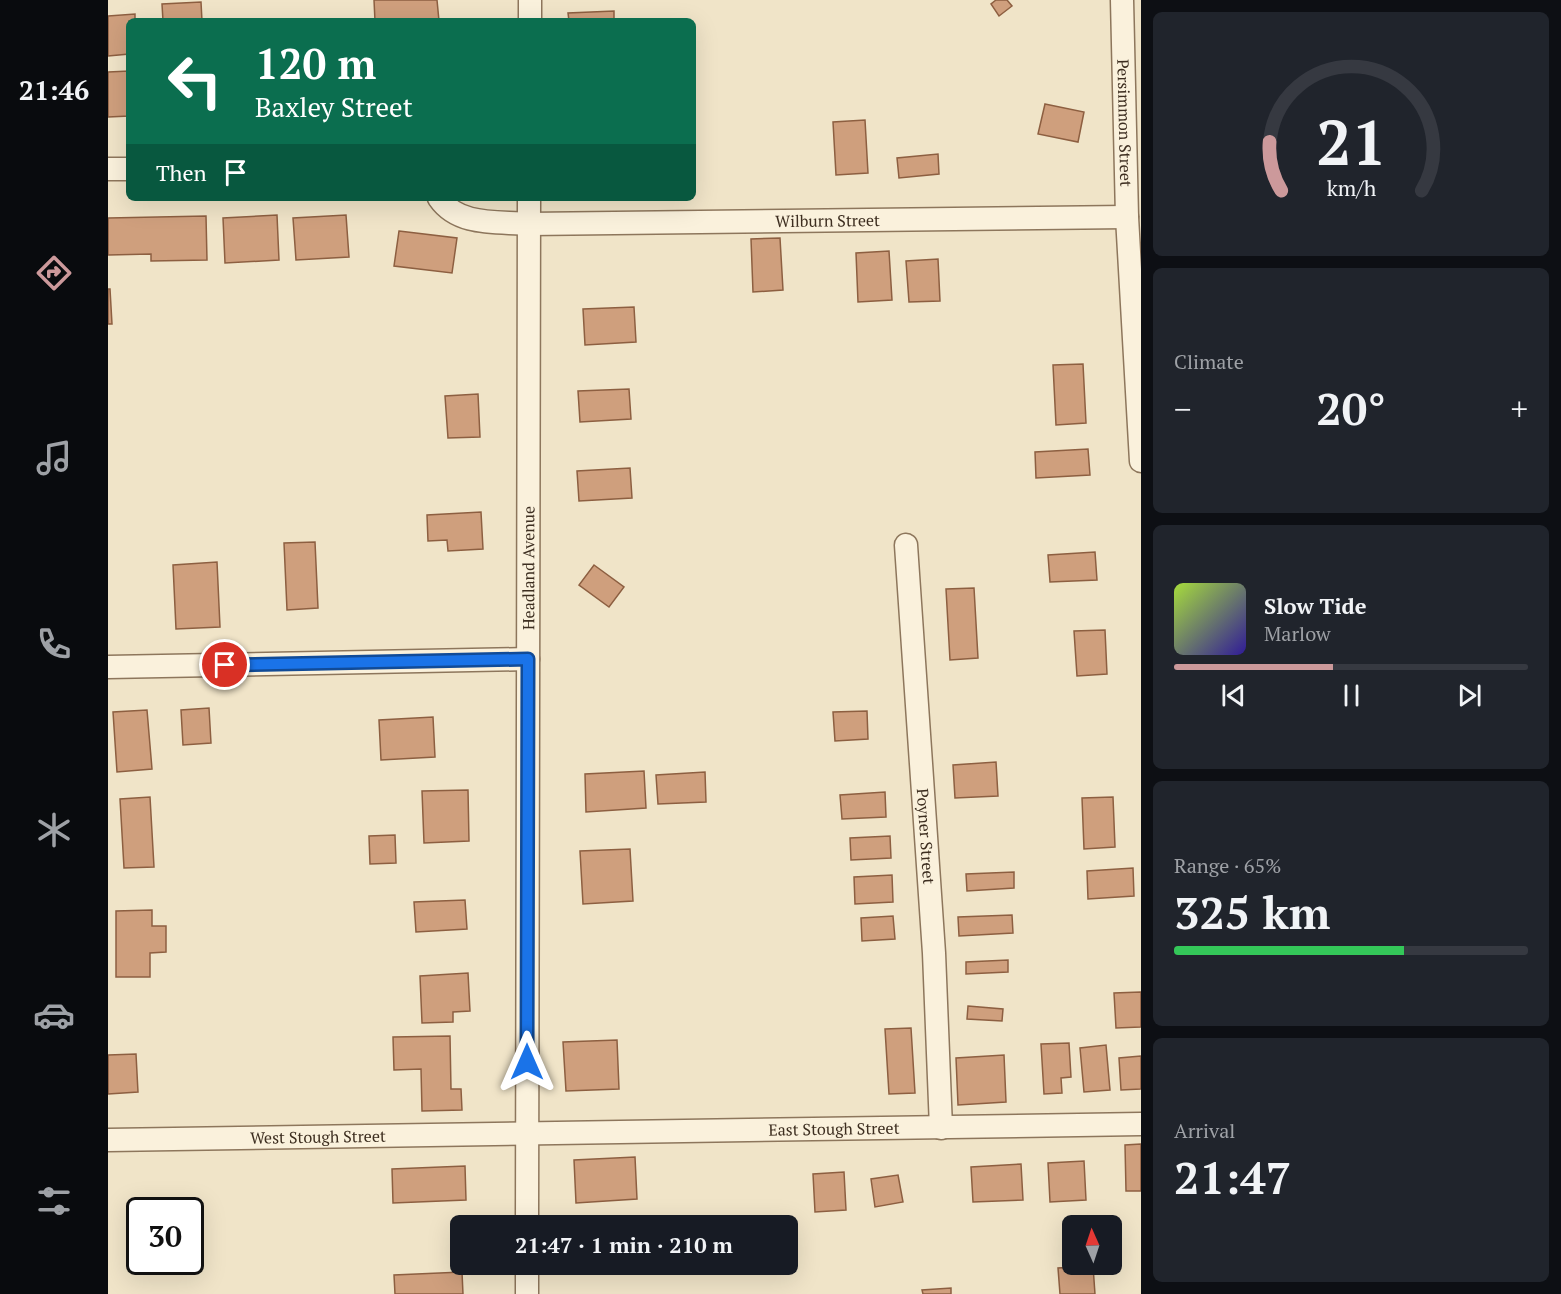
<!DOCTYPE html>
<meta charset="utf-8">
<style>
:root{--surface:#171b24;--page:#20242c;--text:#f1f3f6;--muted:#9ea1a6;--line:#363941;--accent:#cc999b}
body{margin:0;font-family:"PT Serif",serif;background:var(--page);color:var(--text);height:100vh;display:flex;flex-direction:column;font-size:22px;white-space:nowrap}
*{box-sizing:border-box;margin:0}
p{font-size:20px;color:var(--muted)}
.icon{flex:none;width:33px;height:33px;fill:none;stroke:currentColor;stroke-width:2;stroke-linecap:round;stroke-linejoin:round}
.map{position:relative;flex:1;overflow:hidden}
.details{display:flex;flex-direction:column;gap:12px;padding:12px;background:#0d0f14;width:420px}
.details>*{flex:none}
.hud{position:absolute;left:18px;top:18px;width:570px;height:183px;border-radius:9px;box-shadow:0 6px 24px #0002;background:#0b6e4f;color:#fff;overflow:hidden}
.needle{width:39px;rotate:357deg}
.tools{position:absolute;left:954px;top:1215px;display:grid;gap:12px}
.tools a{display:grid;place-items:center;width:60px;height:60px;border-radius:9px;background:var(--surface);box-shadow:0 6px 24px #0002;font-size:30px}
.speed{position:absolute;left:18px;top:1197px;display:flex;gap:12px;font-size:30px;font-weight:700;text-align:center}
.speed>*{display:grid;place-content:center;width:78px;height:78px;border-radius:50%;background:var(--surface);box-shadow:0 6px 24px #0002;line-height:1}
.speed .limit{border:3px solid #111;border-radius:9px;background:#fff;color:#111}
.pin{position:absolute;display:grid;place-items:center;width:51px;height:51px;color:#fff;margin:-26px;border:3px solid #fff;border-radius:50%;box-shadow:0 2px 6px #0007}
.me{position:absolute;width:66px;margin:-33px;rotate:0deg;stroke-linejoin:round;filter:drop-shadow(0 0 4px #0008)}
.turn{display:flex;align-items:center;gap:21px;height:126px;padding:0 30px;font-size:27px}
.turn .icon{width:78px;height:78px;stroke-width:2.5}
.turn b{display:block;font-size:42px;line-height:51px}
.then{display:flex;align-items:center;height:57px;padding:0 30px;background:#0003;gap:12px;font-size:22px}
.big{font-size:45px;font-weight:700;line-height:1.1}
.details .widget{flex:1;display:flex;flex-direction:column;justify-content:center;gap:9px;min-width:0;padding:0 21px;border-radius:9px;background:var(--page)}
.details .dial{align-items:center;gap:0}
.dial svg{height:156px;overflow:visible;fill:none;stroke:var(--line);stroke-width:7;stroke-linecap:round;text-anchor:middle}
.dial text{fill:var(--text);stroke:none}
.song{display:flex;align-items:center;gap:18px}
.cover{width:72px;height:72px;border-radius:9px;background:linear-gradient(135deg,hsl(80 70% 55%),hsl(250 70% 35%))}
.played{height:6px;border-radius:3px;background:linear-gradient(90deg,var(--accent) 45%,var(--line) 45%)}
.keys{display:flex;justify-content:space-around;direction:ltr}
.heat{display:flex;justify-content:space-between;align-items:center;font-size:33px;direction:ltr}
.charge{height:9px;border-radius:4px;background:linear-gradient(90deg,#34c759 65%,var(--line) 0)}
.trip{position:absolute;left:342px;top:1215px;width:348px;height:60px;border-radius:9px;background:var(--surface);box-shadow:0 6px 24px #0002;font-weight:700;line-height:60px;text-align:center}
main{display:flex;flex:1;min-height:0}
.tab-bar{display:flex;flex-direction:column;width:108px;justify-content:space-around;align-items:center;background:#090b0e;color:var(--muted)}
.tab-bar .icon{width:42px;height:42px}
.tab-bar .selected{color:var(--accent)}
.tab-bar b{font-size:27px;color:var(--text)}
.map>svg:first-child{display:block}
</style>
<main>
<nav class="tab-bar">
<b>21:46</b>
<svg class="icon selected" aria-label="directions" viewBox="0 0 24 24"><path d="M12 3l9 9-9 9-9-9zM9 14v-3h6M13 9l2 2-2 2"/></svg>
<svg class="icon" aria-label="music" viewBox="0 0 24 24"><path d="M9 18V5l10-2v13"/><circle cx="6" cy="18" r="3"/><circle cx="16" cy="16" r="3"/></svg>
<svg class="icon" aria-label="phone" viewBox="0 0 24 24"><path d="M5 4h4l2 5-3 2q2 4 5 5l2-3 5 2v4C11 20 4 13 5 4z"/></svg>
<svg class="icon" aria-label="climate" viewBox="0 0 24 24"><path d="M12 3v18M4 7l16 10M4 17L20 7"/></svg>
<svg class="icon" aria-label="car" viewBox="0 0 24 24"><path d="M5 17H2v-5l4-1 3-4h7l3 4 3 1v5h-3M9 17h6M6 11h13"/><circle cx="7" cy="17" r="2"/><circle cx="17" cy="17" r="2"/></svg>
<svg class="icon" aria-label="filters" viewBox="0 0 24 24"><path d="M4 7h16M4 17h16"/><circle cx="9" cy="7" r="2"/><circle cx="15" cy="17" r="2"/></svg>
</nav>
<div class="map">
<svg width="1033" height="1294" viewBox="0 0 1033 1294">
<rect width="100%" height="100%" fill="#f0e4c8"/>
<!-- building -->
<g fill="#cf9f7d" stroke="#8d5f41" stroke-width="1.5">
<polygon points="266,0 329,0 331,21 267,21"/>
<polygon points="888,0 899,0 904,6 891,16 883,4"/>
<polygon points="93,2 94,21 55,21 54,4"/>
<polygon points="506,11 506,21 461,21 460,13"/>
<polygon points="27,14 27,21 21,21 21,54 0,56 0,16"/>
<polygon points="21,71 21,116 0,117 0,72"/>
<polygon points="937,104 976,112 970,142 930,134"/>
<polygon points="757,120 760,173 728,175 725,122"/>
<polygon points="830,154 831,174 791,178 789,158"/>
<polygon points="169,215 171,260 117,263 115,218"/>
<polygon points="238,215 241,257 188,260 185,218"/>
<polygon points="98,216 99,260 43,261 43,254 0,255 0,218"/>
<polygon points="291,231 349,238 344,273 286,266"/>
<polygon points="672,238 675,290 645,292 643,239"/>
<polygon points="781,251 784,300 750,302 748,253"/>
<polygon points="830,259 832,301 801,302 798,261"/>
<polygon points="0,289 2,289 4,324 0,324"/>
<polygon points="526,307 528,342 477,345 475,309"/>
<polygon points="975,364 978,423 948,425 945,365"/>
<polygon points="521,389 523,419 472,422 470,391"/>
<polygon points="370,394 372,437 340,438 337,396"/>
<polygon points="980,449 982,475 928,478 927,452"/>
<polygon points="522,468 524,498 471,501 469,471"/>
<polygon points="373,512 375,549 340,551 339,540 320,541 319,515"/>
<polygon points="207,542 210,608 179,610 176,543"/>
<polygon points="987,552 989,580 942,582 940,555"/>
<polygon points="109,562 112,627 68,629 65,565"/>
<polygon points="486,565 516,587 501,607 471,585"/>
<polygon points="866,588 870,658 842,660 838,589"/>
<polygon points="997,630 999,674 969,676 966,631"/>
<polygon points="101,708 103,743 75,745 73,710"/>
<polygon points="39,710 44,769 9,772 5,712"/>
<polygon points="759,711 760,739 727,741 725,712"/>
<polygon points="325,717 327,757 273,760 271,720"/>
<polygon points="888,762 890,796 847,798 845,765"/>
<polygon points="536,771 538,808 478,812 477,774"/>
<polygon points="597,772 598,802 550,804 548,775"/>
<polygon points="360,790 361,841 316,843 314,791"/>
<polygon points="777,792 778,817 734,819 732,795"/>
<polygon points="42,797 46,867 16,868 12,799"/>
<polygon points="1005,797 1007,847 976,849 974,798"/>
<polygon points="287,835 288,863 262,864 261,836"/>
<polygon points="782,836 783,858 743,860 742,838"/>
<polygon points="522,849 525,901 475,904 472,851"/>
<polygon points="1025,868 1026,896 980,899 979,871"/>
<polygon points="906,872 906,888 859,891 858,874"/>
<polygon points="784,875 785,902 747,904 746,877"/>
<polygon points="357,900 359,929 308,932 306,902"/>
<polygon points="44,910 44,926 58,926 58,952 42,953 42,977 8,977 8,911"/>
<polygon points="904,915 905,933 851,936 850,917"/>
<polygon points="785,916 787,939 754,941 753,918"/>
<polygon points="900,960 900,972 858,974 858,962"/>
<polygon points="360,973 362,1011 345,1012 345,1022 314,1023 312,976"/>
<polygon points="1033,992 1033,1027 1008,1028 1006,993"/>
<polygon points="860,1006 895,1009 894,1021 859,1019"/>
<polygon points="803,1028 807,1093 781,1094 777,1029"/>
<polygon points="342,1036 343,1089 353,1089 354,1110 314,1111 313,1069 286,1070 285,1037"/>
<polygon points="509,1040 511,1089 458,1091 455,1042"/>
<polygon points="961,1043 963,1077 953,1078 954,1093 936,1094 933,1044"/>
<polygon points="998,1045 1002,1090 976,1092 972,1048"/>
<polygon points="28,1054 30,1092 0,1094 0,1055"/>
<polygon points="896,1055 898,1102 850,1105 848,1058"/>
<polygon points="1033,1056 1033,1089 1013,1090 1011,1058"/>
<polygon points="1033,1144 1033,1191 1018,1191 1017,1145"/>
<polygon points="527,1157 529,1199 468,1203 466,1160"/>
<polygon points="976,1161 978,1200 942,1202 940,1163"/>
<polygon points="913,1164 915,1200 865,1202 863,1167"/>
<polygon points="357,1166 358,1200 285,1203 284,1169"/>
<polygon points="736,1172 738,1210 707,1212 705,1174"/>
<polygon points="790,1175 795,1202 767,1207 763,1179"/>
<polygon points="985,1266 987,1294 952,1294 950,1268"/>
<polygon points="354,1272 355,1294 287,1294 286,1275"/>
<polygon points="843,1288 843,1294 815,1294 814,1290"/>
</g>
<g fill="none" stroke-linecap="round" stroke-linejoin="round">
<!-- minor casing -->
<g stroke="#8d765c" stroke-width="25">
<g id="minor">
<path id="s1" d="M1014,0l5,217 14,244"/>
<polyline points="422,21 422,0"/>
<polyline points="0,169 21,169"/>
<path id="s2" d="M331,198c20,29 59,23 90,26l598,-7"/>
<path id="s3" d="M798,545l28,408 7,175"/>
<polyline points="0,667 420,659"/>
<path id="s4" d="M0,1140l1033,-16"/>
<path id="s5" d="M419,1226l2,-1028"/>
<polyline points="419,1294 419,1264"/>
</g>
</g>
<!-- minor -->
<use href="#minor" stroke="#faf1dc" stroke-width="22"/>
</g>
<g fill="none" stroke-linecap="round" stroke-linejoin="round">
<!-- route casing -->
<g stroke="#114b97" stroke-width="15">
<polyline id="route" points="117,665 420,659 419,1062"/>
</g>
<!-- route -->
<use href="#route" stroke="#1a73e8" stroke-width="10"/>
</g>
<g text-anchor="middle" stroke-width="6" stroke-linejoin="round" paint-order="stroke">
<!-- street labels -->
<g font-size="16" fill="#3d2e20" stroke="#f7eed8">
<text dy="6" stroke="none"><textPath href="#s1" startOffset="123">Persimmon Street</textPath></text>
<text dy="6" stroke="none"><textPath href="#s2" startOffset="396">Wilburn Street</textPath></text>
<text dy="6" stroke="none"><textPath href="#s5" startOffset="658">Headland Avenue</textPath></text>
<text dy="6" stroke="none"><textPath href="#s3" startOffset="292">Poyner Street</textPath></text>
<text dy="6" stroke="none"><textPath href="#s4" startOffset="726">East Stough Street</textPath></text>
<text dy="6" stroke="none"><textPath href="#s4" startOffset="210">West Stough Street</textPath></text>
</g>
</g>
</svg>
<div class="tools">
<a><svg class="needle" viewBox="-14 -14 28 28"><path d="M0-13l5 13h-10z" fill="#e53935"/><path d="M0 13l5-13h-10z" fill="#9ea1a6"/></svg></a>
</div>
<div class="speed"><div class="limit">30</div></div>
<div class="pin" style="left:117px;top:665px;background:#d93025"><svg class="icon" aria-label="arrive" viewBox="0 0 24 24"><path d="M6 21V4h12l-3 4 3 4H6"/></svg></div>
<svg class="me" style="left:419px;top:1062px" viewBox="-20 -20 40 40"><path d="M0-17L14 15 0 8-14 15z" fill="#1a73e8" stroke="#fff" stroke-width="4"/></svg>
<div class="trip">21:47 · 1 min · 210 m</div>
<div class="hud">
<div class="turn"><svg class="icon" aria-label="left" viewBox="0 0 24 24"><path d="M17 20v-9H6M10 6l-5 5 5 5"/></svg><div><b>120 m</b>Baxley Street</div></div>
<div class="then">Then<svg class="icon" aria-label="arrive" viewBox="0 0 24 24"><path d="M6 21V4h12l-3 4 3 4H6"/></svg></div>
</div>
</div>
<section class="details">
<div class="widget dial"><svg viewBox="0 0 100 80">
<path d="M14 69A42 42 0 1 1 86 69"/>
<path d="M14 69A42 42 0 0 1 8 44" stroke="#cc999b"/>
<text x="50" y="56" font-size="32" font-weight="700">21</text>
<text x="50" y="72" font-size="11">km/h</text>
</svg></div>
<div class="widget"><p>Climate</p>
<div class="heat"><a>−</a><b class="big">20°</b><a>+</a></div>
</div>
<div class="widget">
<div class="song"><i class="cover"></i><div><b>Slow Tide</b><p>Marlow</p></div></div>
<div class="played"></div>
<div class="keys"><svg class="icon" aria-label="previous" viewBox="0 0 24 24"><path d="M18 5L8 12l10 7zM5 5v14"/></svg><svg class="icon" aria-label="pause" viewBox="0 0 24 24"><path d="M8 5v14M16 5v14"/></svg><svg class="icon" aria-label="next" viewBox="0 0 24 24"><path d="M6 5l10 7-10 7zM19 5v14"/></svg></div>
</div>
<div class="widget"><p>Range · 65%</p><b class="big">325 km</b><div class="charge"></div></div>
<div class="widget"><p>Arrival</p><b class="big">21:47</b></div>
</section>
</main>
